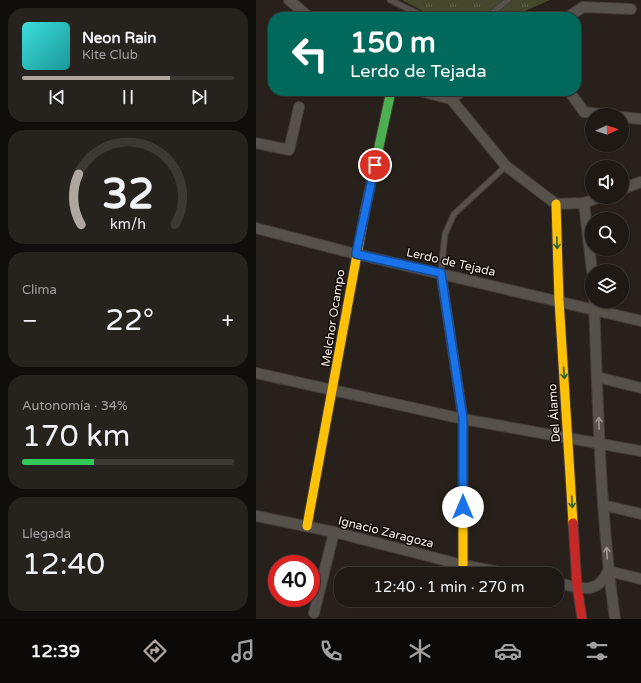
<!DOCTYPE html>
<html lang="es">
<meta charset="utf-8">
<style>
:root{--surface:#1e1914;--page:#26221d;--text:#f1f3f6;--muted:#a1a0a0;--line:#3c3834;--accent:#afa6a0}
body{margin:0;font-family:"Varela Round",sans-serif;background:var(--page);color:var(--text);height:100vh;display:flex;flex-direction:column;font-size:15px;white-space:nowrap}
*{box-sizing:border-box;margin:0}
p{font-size:13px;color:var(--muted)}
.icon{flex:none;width:22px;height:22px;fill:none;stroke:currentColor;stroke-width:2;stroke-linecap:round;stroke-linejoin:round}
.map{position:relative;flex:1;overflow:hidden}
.details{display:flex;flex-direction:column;gap:8px;padding:8px;background:#100e0b;width:256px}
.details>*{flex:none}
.top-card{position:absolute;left:12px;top:12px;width:313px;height:84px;border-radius:16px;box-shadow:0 1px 3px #0004,0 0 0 1px var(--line);background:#00695c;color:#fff;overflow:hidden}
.needle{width:26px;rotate:86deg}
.buttons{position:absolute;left:329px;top:108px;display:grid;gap:8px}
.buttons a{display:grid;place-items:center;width:44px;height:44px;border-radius:50%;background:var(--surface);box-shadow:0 1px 3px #0004,0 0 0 1px var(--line);font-size:20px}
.speed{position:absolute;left:12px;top:555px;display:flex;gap:8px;font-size:20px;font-weight:700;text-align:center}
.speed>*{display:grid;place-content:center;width:52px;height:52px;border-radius:50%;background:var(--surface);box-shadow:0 1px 3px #0004,0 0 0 1px var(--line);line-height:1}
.speed .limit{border:6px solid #d22;background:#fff;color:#111}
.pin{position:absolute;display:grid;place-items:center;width:34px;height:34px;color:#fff;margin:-17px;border:2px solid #fff;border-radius:50%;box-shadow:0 1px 4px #0007}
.me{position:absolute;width:44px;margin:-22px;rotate:0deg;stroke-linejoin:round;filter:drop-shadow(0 0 3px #0008)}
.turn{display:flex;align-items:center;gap:14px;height:84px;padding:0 16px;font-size:18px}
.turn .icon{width:52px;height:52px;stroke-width:2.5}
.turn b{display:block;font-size:28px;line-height:34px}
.big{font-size:30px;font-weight:600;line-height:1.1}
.details .card{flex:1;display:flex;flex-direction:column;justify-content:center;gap:6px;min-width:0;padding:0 14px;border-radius:16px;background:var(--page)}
.details .dial{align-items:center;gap:0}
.dial svg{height:104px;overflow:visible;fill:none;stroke:var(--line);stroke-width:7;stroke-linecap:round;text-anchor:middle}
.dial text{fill:var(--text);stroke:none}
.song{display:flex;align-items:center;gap:12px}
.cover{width:48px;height:48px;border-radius:6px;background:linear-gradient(135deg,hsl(180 70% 55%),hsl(180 70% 35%))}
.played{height:4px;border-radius:2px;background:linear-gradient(90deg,var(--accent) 70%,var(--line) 70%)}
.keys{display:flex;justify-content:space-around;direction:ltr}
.heat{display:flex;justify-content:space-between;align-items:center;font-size:22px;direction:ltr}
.charge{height:6px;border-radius:3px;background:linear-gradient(90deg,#34c759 34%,var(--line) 0)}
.trip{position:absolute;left:78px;top:567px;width:230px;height:40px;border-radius:16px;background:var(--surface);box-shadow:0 1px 3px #0004,0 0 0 1px var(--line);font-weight:600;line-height:40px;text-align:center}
.menu{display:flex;height:64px;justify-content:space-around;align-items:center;background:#0c0a08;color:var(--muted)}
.menu .icon{width:28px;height:28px}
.menu .current{color:var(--accent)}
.menu b{font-size:18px;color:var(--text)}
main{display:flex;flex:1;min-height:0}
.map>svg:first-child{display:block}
</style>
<main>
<section class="details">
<div class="card">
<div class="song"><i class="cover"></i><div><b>Neon Rain</b><p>Kite Club</p></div></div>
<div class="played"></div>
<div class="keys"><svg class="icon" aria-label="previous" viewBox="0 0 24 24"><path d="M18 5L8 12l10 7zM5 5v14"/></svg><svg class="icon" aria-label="pause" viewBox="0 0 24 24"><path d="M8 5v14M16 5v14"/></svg><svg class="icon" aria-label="next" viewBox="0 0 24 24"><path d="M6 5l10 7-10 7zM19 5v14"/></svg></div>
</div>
<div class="card dial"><svg viewBox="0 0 100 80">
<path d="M14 69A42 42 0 1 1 86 69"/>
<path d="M14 69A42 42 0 0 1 12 30" stroke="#afa6a0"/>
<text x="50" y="56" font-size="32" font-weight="700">32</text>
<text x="50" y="72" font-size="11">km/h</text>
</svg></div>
<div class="card"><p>Clima</p>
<div class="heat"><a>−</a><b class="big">22°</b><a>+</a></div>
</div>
<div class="card"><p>Autonomía · 34%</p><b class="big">170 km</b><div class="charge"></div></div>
<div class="card"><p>Llegada</p><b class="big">12:40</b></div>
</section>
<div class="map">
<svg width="385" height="619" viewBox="0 0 385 619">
<defs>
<pattern id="park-tufts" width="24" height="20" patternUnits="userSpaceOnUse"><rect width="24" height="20" fill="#45482d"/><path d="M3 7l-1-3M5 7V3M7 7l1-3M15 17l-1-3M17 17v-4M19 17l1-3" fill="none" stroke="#61634b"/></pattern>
</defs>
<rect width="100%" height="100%" fill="#28211b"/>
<!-- park -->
<polygon fill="url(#park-tufts)" points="146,0 294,0 255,17 178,17"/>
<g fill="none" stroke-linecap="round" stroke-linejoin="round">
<!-- lane casing -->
<g stroke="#433c38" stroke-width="7">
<g id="lane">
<polyline points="134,0 169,17"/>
<polyline points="231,17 252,0"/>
<polyline points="185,272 189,234 198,214 250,166"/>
</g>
</g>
<!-- street casing -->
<g stroke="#433c38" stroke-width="12">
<g id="street">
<polyline points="33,0 53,17"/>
<polyline points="312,17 327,7 375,9"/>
<polyline points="163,91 195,99 250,166 300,204 328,203 344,197"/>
<polyline points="313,91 328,112 352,115"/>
<polyline points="195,99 206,91"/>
<polyline points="366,117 385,119"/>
<polyline points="0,143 33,150 43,107"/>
<polyline points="366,189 385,182"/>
<polyline points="328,203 336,271"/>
<polyline points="0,228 100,254 385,321"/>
<path d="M338,301c4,106 6,213 21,318"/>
<polyline points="0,373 207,419 385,451"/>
<polyline points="341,377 385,388"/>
<polyline points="347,505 385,514"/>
<polyline points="0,516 78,532 207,565 254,574"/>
<path d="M301,583c23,4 39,14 51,-12l33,8"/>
<polyline points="58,613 78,532"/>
</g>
</g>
<!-- fast casing -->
<g stroke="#433c38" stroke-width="11">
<polyline id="fast" points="109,211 135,91"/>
</g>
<!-- slow casing -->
<g stroke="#433c38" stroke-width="11">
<g id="slow">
<polyline points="300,204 303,300 317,523"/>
<polyline points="185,273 207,419 207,565"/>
<polyline points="51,526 109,211"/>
</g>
</g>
<!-- jam casing -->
<g stroke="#433c38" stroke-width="11">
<polyline id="jam" points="317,523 321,586 326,619"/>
</g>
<!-- lane -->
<use href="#lane" stroke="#57514c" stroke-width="5"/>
<!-- street -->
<use href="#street" stroke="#57514c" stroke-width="10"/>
<!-- fast -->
<use href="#fast" stroke="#4caf50" stroke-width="9"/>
<!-- slow -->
<use href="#slow" stroke="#ffc107" stroke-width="9"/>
<!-- jam -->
<use href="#jam" stroke="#c62828" stroke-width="9"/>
</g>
<!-- one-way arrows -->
<defs><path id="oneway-shaft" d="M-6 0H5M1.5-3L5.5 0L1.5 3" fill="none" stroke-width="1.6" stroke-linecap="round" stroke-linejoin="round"/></defs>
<g stroke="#2e5d2c">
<use href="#oneway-shaft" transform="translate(301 243) rotate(88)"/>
<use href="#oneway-shaft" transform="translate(308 373) rotate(86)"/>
<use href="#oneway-shaft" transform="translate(316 502) rotate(87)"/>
</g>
<g stroke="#9f9892">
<use href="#oneway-shaft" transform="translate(343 423) rotate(-92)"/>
<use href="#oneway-shaft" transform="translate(351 553) rotate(-94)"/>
</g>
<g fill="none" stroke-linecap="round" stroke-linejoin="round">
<!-- route casing -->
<g stroke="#114b97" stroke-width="10">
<polyline id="route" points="119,165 100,254 185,273 207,419 207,507"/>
</g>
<!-- route -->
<use href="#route" stroke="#1a73e8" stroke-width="7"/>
</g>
<g text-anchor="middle" stroke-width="3" stroke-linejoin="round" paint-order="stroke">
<!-- street labels -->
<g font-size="12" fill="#f8eee7" stroke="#110b07">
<text transform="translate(195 262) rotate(13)" y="4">Lerdo de Tejada</text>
<text transform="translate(77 318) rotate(-81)" y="4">Melchor Ocampo</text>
<text transform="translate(298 413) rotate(-94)" y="4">Del Álamo</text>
<text transform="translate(130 532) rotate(14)" y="4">Ignacio Zaragoza</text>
</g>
</g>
</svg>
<div class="buttons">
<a><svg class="needle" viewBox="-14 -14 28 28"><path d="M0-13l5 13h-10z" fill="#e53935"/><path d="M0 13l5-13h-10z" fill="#a1a0a0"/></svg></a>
<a><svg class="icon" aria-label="sound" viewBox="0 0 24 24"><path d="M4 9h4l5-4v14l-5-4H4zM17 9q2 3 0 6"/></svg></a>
<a><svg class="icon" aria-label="search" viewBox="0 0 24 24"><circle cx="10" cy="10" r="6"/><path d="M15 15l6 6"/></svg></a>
<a><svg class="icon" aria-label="layers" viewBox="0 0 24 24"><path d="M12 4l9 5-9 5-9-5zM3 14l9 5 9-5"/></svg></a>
</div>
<div class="speed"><div class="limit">40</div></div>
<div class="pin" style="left:119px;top:165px;background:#d93025"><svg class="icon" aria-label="arrive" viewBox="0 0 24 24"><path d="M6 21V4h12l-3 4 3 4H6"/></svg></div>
<svg class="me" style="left:207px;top:507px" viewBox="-20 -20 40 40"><circle r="19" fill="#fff"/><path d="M0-13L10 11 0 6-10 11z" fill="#1a73e8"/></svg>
<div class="trip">12:40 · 1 min · 270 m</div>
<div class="top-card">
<div class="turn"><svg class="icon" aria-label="left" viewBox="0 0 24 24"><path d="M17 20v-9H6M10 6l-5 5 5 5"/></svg><div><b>150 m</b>Lerdo de Tejada</div></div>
</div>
</div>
</main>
<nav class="menu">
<b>12:39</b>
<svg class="icon current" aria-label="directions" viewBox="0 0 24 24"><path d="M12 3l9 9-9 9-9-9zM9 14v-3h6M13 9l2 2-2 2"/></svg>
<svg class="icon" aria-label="music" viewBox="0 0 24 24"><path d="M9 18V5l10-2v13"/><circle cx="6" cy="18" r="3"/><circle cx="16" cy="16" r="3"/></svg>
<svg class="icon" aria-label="phone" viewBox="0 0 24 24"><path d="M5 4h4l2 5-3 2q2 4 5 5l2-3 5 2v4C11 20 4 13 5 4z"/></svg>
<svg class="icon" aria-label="climate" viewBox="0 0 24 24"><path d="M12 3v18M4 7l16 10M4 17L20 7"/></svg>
<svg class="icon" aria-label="car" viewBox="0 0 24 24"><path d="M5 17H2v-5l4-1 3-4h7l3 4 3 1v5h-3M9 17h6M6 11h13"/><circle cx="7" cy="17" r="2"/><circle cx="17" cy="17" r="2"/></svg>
<svg class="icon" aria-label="filters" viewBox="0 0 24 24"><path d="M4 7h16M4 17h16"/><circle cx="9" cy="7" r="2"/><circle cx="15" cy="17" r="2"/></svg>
</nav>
